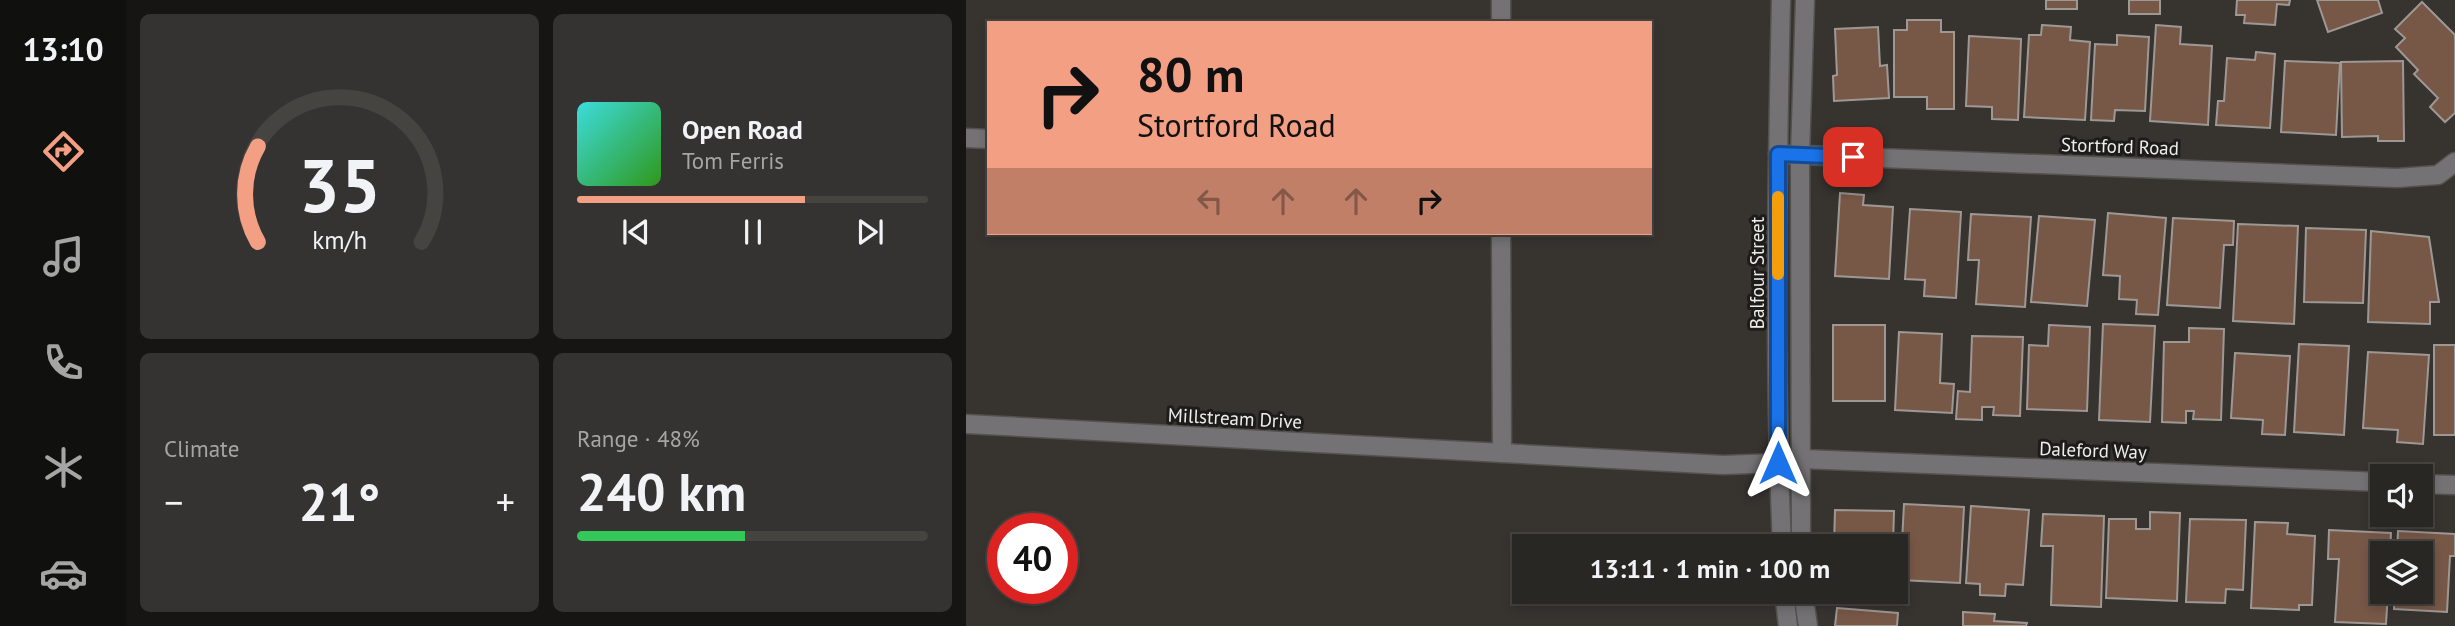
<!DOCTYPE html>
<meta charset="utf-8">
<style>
:root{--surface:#292724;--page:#353331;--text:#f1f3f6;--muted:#a5a5a6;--line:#454441;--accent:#f39f83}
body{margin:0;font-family:"PT Sans",sans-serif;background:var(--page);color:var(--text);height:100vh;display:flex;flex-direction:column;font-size:26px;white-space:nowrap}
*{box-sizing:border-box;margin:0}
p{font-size:23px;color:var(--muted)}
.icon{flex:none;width:38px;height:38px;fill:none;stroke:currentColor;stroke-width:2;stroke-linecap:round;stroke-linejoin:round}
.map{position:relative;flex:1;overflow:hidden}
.side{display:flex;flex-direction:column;gap:14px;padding:14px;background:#171514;width:840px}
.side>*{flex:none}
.top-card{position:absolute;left:21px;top:21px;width:665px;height:214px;border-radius:0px;box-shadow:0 4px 10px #0003,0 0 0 2px var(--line);background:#f39f83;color:#111;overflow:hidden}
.buttons{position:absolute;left:1404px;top:464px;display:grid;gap:14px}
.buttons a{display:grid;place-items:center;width:63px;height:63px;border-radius:0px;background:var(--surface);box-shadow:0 4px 10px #0003,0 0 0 2px var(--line);font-size:35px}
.speed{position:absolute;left:21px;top:513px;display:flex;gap:14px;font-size:35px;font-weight:700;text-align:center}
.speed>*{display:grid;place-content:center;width:91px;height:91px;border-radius:50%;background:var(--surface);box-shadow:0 4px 10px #0003,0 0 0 2px var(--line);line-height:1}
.speed .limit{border:10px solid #d22;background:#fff;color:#111}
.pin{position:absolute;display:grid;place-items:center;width:60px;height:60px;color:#fff;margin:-30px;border-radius:14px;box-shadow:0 4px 10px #0006}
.me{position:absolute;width:77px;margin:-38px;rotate:0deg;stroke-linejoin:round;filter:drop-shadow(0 0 5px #0008)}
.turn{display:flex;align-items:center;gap:24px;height:147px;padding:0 35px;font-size:32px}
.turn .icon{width:91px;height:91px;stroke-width:2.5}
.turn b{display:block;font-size:49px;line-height:60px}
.lanes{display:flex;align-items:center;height:66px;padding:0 35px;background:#0003;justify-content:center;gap:35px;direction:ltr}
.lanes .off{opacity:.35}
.big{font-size:52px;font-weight:700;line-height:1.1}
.side .card{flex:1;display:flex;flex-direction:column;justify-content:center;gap:10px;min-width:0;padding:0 24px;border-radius:10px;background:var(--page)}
.side .dial{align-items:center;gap:0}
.dial svg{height:182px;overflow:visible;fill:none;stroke:var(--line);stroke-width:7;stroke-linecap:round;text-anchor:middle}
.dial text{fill:var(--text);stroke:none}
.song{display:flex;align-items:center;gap:21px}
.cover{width:84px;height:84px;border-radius:10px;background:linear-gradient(135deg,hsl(180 70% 55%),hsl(110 70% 35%))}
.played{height:7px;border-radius:4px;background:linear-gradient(90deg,var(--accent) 65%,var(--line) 65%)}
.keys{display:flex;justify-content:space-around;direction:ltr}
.heat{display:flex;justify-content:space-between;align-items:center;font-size:38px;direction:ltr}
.charge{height:10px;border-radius:5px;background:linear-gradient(90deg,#34c759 48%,var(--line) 0)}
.side .tiles{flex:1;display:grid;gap:14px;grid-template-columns:repeat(2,1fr)}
.trip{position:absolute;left:546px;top:534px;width:396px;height:70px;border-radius:0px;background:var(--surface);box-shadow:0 4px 10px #0003,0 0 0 2px var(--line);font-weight:700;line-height:70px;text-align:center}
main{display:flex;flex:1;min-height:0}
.menu{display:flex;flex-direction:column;width:126px;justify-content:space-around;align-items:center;background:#10100e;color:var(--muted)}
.menu .icon{width:49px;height:49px}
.menu .selected{color:var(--accent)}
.menu b{font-size:32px;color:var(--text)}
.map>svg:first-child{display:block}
</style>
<main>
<nav class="menu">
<b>13:10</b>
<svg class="icon selected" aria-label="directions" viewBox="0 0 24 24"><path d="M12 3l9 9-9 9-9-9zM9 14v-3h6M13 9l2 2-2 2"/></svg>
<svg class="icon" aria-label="music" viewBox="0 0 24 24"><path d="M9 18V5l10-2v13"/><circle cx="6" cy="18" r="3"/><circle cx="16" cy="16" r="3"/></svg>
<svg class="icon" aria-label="phone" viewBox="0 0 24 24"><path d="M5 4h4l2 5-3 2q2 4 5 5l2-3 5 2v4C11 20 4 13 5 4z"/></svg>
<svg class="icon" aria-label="climate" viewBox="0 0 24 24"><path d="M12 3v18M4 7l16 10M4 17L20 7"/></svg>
<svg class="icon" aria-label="car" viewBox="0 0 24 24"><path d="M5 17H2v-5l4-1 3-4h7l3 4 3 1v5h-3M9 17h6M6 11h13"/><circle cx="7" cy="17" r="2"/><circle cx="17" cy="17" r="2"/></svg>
</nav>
<section class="side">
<div class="tiles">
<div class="card dial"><svg viewBox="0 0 100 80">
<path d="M14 69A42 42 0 1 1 86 69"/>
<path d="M14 69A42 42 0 0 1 14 27" stroke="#f39f83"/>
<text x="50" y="56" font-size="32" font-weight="700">35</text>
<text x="50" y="72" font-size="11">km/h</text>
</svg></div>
<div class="card">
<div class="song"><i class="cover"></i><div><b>Open Road</b><p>Tom Ferris</p></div></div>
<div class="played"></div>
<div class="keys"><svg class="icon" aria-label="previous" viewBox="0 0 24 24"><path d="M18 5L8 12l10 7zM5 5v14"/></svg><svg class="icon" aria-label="pause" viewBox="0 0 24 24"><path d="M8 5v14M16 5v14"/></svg><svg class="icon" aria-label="next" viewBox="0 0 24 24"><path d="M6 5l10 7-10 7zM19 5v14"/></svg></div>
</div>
<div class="card"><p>Climate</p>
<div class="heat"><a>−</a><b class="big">21°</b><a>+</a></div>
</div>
<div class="card"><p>Range · 48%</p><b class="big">240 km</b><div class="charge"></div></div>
</div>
</section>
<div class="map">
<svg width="1489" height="626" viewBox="0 0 1489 626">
<rect width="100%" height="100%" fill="#373430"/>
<!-- building -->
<g fill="#775746" stroke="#9e9895" stroke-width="2">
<rect x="1080" y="0" width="31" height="9"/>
<rect x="1163" y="0" width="31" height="14"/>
<polygon points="1271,0 1324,0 1323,5 1311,4 1309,25 1278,23 1279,15 1270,15"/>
<polygon points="1351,0 1412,0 1416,13 1362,32"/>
<polygon points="1456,2 1489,35 1489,113 1479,122 1464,107 1472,98 1448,74 1452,70 1430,47 1439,38 1429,29"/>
<polygon points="941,20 975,20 975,32 988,32 988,109 961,109 961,97 928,97 928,30 941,30"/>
<polygon points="1076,25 1105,27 1104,40 1124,42 1119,120 1058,117 1063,35 1075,35"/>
<polygon points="1190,25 1215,27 1214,44 1246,46 1242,125 1184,121"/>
<polygon points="912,27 914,66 921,65 923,98 868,101 867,76 871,75 869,29"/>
<polygon points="1151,35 1183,37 1179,111 1149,110 1148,121 1125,120 1129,44 1151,45"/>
<polygon points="1003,36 1055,39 1052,120 1026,119 1026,107 1000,106"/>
<polygon points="1290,52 1309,54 1304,128 1250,125 1252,101 1258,101 1261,58 1289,60"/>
<polygon points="1319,61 1374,63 1370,135 1315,132"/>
<polygon points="1437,61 1438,141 1412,141 1412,136 1376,137 1375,62"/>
<polygon points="874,193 898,195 897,205 927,207 923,279 869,276"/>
<polygon points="944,209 995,212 990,298 958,296 959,280 939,279"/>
<polygon points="1142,213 1200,218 1192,315 1170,314 1171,300 1153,299 1154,276 1137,275"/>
<polygon points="1005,214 1065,217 1059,307 1010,304 1013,260 1002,260"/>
<polygon points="1073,216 1129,220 1121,306 1065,302"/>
<polygon points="1207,218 1268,221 1267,245 1258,245 1254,308 1201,305"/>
<polygon points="1272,224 1332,226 1328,324 1267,321"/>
<polygon points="1340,228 1400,230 1397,303 1338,302"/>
<polygon points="1405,231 1463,237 1473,302 1464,302 1464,324 1402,322"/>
<polygon points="1137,324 1189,326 1184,422 1133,420"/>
<rect x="867" y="325" width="52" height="76"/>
<polygon points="1083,325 1124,327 1121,411 1061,409 1063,345 1082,346"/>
<polygon points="1223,328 1258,329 1255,420 1227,419 1228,411 1220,411 1220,423 1196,422 1198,342 1223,342"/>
<polygon points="933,332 976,334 974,383 988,384 986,413 929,410"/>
<polygon points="1006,336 1057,337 1054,416 1027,415 1028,407 1016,407 1016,420 990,419 992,391 1004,392"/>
<polygon points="1333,344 1383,346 1378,435 1328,432"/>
<rect x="1468" y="345" width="21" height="90"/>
<polygon points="1402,352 1463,355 1457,444 1431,442 1432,430 1397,428"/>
<polygon points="1269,353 1324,356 1319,435 1296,434 1297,420 1265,418"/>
<polygon points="938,504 998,507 994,583 934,580"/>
<polygon points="1005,506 1063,510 1057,585 1040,584 1039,596 1014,595 1014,584 1000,583"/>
<polygon points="869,510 928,511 927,546 868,546"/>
<polygon points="1184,512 1214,513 1211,601 1140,598 1143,519 1170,519 1170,529 1184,529"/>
<polygon points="1077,514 1138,516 1135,607 1085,605 1087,546 1075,546"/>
<polygon points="1224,519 1280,520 1277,590 1260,589 1259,603 1220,602"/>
<polygon points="1289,522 1322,523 1321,534 1349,536 1346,605 1333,605 1333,610 1285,608"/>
<polygon points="1363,530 1425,533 1424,553 1416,553 1416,592 1422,592 1420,624 1369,622 1373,559 1362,559"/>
<polygon points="1432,531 1489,534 1489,556 1484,556 1481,612 1428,609 1429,592 1454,592 1454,553 1431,553"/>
<polygon points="878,592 925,592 925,595 877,594"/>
<polygon points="871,608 932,613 931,626 869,626"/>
<polygon points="997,612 1029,614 1028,621 1061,623 1060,626 997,626"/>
</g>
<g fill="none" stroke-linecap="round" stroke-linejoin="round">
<!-- minor casing -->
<g stroke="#54524e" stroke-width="21">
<g id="minor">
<path d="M815,0c-4,182 -7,364 1,546"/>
<polyline points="535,23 535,0"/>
<polyline points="0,138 23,139"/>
<polyline points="812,154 1431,178 1472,175 1489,162"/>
<polyline points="535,233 536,453"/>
<polyline points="0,424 757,465 812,463"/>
<polyline points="836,459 1416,482"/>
<polyline points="1454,484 1489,485"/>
<polyline points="835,546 834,155 839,0"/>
<polyline points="818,592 822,626"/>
<polyline points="837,592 842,626"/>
</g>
</g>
<!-- minor -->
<use href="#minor" stroke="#747274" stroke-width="18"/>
</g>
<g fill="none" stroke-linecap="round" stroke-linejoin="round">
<!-- route casing -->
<g stroke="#114b97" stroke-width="18">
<polyline id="route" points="812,463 812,154 887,157"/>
</g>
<!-- route -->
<use href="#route" stroke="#1a73e8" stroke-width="12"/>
<!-- slow -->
<polyline stroke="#f59e0b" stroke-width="12" points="812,197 812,274"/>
</g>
<g text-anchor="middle" stroke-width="6" stroke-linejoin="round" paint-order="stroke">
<!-- street labels -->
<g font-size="19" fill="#efedea" stroke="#1d1c1a">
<text transform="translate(1154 146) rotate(2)" y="7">Stortford Road</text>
<text transform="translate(791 273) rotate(-90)" y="7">Balfour Street</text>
<text transform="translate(269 418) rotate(3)" y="7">Millstream Drive</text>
<text transform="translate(1127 450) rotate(2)" y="7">Daleford Way</text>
</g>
</g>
</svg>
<div class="buttons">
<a><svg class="icon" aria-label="sound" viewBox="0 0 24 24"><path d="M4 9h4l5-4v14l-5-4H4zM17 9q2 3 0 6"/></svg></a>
<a><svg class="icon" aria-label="layers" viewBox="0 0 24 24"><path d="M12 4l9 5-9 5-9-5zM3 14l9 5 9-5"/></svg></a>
</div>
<div class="speed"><div class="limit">40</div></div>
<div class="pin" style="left:887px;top:157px;background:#d93025"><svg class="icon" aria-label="arrive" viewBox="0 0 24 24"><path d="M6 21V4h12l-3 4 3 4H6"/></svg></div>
<svg class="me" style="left:812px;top:463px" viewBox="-20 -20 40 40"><path d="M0-17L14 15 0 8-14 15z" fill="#1a73e8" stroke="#fff" stroke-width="4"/></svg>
<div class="trip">13:11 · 1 min · 100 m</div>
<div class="top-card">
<div class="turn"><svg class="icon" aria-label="right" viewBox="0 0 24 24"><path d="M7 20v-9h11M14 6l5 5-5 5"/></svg><div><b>80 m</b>Stortford Road</div></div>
<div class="lanes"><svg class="icon off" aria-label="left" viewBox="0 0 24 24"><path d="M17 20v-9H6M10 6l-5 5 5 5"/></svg><svg class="icon off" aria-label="ahead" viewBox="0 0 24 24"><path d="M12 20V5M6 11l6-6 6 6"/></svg><svg class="icon off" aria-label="ahead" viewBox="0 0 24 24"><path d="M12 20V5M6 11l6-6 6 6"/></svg><svg class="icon" aria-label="right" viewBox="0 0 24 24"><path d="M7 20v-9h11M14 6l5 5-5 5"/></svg></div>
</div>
</div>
</main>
